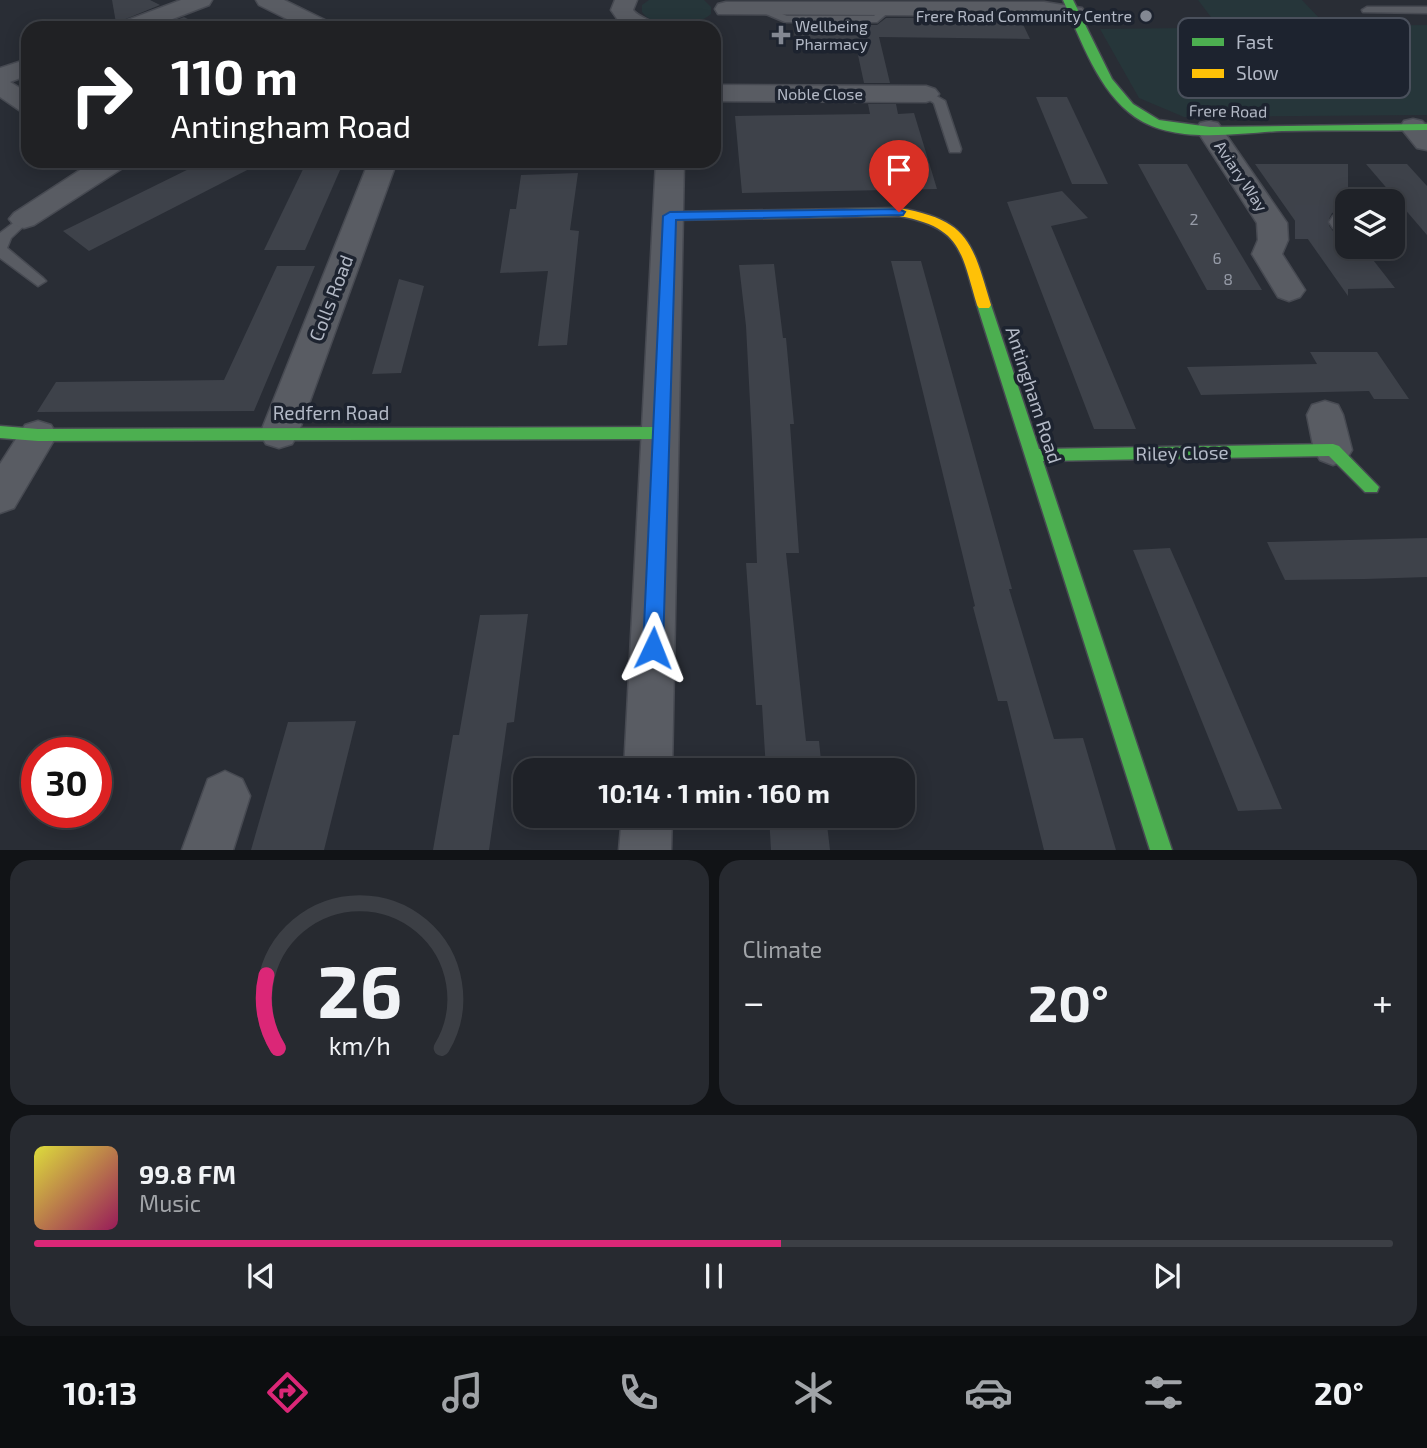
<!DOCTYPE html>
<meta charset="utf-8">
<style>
:root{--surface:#1f2228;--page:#272a30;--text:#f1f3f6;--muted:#a1a4a8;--line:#3c3f45;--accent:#db2777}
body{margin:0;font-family:"Exo 2",sans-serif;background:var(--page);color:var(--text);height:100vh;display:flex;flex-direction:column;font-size:26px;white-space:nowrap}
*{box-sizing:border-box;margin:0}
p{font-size:23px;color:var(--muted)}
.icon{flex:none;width:38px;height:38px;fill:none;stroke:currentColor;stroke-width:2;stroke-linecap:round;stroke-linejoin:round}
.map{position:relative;height:850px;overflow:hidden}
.side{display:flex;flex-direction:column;gap:10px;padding:10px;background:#111316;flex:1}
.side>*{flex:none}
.banner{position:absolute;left:21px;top:21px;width:700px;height:147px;border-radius:21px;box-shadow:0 4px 18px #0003,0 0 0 2px var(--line);background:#202124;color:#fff;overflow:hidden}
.tools{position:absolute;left:1335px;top:189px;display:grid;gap:14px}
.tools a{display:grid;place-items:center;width:70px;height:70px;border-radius:14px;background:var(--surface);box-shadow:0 4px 18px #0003,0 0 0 2px var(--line);font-size:35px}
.speed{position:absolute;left:21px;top:737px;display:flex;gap:14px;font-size:35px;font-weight:700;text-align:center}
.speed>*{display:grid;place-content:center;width:91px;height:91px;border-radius:50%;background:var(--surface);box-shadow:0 4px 18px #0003,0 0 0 2px var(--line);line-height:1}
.speed .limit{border:10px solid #d22;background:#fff;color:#111}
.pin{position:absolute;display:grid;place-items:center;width:60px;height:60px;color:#fff;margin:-72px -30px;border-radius:50% 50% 50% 0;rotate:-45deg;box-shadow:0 0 7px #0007}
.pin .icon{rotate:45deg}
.me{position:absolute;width:77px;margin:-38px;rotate:2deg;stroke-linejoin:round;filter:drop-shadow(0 0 5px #0008)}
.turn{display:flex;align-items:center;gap:24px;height:147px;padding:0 35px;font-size:32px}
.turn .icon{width:91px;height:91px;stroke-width:2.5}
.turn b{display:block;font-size:49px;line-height:60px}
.big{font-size:52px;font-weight:700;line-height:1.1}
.side .widget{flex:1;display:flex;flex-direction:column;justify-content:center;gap:10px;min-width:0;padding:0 24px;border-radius:21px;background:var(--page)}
.side .dial{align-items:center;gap:0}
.dial svg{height:182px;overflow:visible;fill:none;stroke:var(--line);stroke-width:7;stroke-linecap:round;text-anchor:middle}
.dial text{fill:var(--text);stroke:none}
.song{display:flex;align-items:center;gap:21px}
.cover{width:84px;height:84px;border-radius:10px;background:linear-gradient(135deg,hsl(60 70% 55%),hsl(330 70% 35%))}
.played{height:7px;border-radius:4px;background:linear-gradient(90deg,var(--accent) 55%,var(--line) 55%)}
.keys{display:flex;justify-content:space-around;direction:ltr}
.heat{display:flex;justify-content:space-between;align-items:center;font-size:38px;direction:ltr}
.side .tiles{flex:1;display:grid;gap:10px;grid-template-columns:1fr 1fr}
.widget:last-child{grid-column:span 2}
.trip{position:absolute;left:513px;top:758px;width:402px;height:70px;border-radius:21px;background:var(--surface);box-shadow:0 4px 18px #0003,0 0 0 2px var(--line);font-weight:700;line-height:70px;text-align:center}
.tabs{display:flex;height:112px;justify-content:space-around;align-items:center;background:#0c0e10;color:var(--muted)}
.tabs .icon{width:49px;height:49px}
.tabs .active{color:var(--accent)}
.tabs b{font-size:32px;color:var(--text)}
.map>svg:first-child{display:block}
</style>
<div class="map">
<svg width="1427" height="850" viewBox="0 0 1427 850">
<rect width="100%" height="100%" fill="#292d35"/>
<!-- green -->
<g fill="#26363a">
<path d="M649,0h55l7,7v7c-18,15 -54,18 -69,-2v-7z"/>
<polygon points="1198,0 1302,0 1321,20 1214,21"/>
<polygon points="1427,25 1427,115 1184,117 1139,98 1100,29"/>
</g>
<!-- building -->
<g fill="#3e424a">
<polygon points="112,0 150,0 160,5 116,23"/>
<polygon points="184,17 205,28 156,28"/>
<polygon points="886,18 1020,18 1030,39 879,37 890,83 864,83 855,41 795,40 793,25 877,25"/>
<polygon points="1036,97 1067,97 1108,184 1072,184"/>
<polygon points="868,104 896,104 898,114 914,113 937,189 742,193 735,116 870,114"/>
<polygon points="205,161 265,161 89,251 63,231"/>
<polygon points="307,161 344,161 305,250 264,250"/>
<polygon points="1138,164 1187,164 1262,290 1207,290"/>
<polygon points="1255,164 1348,164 1348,209 1332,213 1327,223 1333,231 1348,233 1348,247 1363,247 1395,288 1348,289 1348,296"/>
<polygon points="1366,164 1407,164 1427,186 1427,235"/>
<polygon points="578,173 570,230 579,231 567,345 538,346 548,271 500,273 510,209 516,209 521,175"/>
<polygon points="1062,191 1088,218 1051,226 1136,429 1094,429 1007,202"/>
<polygon points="891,261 921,261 1012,589 1009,589 1054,739 1083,738 1116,850 1044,850 1007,701 998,701 973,607 975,606"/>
<polygon points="774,264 783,338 786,338 794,424 790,424 799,553 786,553 806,741 819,741 822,770 766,770 762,705 756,705 746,563 757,563 752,440 746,326 739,265"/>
<polygon points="277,266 315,266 254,411 37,412 56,382 224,380"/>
<polygon points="399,279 424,286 401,373 372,374"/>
<polygon points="1310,352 1377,352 1409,399 1374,399 1369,391 1201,395 1187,367 1317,364"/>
<polygon points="1427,538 1427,577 1365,579 1285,580 1267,542"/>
<polygon points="1170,548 1192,598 1282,809 1238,811 1133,550"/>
<polygon points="528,614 514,722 507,723 489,850 433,850 453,735 459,735 480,615"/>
<polygon points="356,721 324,850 251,850 288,722"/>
<polygon points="769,816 826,816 830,850 771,850"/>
</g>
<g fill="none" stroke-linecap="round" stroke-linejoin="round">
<!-- street-tunnel -->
<polyline stroke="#3e424b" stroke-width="34" stroke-dasharray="34 17" stroke-linecap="butt" points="1295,222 1344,222"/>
<!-- lane casing -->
<g stroke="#474a52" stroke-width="3">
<g id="lane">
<polygon points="763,6 787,16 874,16 881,9 890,11 877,22 785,22 759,11 759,7"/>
<polygon points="1367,7 1427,7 1427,13 1363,12 1362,10"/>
<polygon points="926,90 945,101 961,149 960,152 950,152 949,149 934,103 920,94"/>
<polygon points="24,215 31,219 11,238 7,248 43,278 46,281 38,286 0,258 0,233"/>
</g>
</g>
<!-- street casing -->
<g stroke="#474a52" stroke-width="3">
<g id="street">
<polygon points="181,0 212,0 209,5 149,28 116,28 120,23"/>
<polygon points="256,0 284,0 331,23 335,28 305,28 259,5"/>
<path d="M615,0h22l-4,10c7,9 20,9 27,18l-38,-2 -11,-16z"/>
<polygon points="726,2 1044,2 1082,8 1085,13 1082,18 1074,20 1044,16 718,14 715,9 718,4"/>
<polygon points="28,59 28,75 10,82 28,93 28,113 19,110 0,97 0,68"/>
<polygon points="714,85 926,86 935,89 939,94 935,99 926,102 714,101"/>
<polygon points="1413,119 1422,121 1427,126 1427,150 1417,148 1400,127 1404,121"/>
<polygon points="1209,121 1218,123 1287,223 1288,240 1282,254 1305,290 1300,297 1289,301 1278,297 1252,254 1258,240 1257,223 1196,129 1200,123"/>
<polygon points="94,161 125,163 121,169 34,225 24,228 14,225 9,219 14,213"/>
<polygon points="369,161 397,161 298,434 292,444 279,448 266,444 260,434"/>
<polygon points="656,161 684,161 672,770 624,770"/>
<polygon points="1348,212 1348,230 1333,228 1329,222 1333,216"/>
<polygon points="1325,401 1338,405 1343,415 1352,450 1346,460 1333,465 1320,460 1314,450 1307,415 1312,405"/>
<polygon points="38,421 51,425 57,435 14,508 0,513 0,464 25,425"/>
<polygon points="225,771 242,779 250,796 233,850 182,850 208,779"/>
<polygon points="622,816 672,816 671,850 619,850"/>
</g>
</g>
<!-- fast casing -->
<g stroke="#474a52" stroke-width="3">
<g id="fast">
<path d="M1063,0h10l39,79 21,25 26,16 51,7 217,-3v6c-48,1 -96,0 -145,1 -45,2 -106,14 -147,-14 -37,-26 -54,-77 -72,-117z"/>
<polygon points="984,300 991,305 1039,449 1333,444 1339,446 1379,487 1377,492 1365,492 1329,456 1043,461 1172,850 1150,850 977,305"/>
<polygon points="0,426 38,429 661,427 667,429 669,433 667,437 661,439 38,441 0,438"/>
</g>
</g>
<!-- slow casing -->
<g stroke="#474a52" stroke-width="3">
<path id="slow" d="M899,208c70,12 73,34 92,97l-2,3h-10l-2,-3c-16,-54 -16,-78 -78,-89l-229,4 -6,-4 6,-4z"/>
</g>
<!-- lane -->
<use href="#lane" fill="#595c63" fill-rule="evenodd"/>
<!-- street -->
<use href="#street" fill="#595c63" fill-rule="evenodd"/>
<!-- fast -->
<use href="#fast" fill="#4caf50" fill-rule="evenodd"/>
<!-- slow -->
<use href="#slow" fill="#ffc107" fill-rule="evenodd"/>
</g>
<!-- route -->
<polygon fill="#1a73e8" stroke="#114b97" stroke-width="2" points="899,209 905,212 903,215 676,220 663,648 660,654 653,656 646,654 643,648 663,216 670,212"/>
<!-- markers -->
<g fill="#838893" stroke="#1d232f" stroke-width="2.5">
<circle cx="1146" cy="16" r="7"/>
<path d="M777.5 24.5h7v7h7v7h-7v7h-7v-7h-7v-7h7z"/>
</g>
<g text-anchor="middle" stroke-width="7" stroke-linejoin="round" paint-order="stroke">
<!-- far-poi labels -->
<g font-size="16" fill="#b3b9c6" stroke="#1d232f" text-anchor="end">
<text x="1132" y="22">Frere Road Community Centre</text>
<text x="795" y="32" text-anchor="start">Wellbeing<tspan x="795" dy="18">Pharmacy</tspan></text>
</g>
<!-- far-street labels -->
<g font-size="16" fill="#b3b9c6" stroke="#1d232f">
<text x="820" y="100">Noble Close</text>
<text transform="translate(1228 111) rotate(1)" y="6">Frere Road</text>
<text transform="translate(1241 176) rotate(56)" y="6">Aviary Way</text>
</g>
<!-- number labels -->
<g font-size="16" fill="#969ba7">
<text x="1194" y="225">2</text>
<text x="1217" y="264">6</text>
<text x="1228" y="285">8</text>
</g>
<!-- street labels -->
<g font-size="19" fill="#b3b9c6" stroke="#1d232f">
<text transform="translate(331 298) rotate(-69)" y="7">Colls Road</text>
<text transform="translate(1034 395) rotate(72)" y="7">Antingham Road</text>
<text x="331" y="420">Redfern Road</text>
<text transform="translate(1182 453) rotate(-1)" y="7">Riley Close</text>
</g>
</g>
<!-- legend -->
<rect x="1178" y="18" width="232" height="80" rx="10" fill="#1d232f" stroke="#4a505c" stroke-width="2"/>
<rect x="1192" y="38" width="32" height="8" fill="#4caf50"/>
<rect x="1192" y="69" width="32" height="9" fill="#ffc107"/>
<g font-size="19" fill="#b3b9c6">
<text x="1236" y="49">Fast</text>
<text x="1236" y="80">Slow</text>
</g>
</svg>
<div class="tools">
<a><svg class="icon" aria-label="layers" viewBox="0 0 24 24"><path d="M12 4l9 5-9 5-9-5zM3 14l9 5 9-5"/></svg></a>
</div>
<div class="speed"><div class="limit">30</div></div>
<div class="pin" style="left:899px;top:212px;background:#d93025"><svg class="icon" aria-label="arrive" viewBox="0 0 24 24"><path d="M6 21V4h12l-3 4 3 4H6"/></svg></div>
<svg class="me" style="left:653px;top:648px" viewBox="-20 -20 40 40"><path d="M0-17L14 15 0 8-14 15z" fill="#1a73e8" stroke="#fff" stroke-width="4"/></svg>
<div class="trip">10:14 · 1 min · 160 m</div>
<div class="banner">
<div class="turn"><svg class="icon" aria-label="right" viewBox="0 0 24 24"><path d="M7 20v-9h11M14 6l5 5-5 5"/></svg><div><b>110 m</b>Antingham Road</div></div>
</div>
</div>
<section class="side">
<div class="tiles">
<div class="widget dial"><svg viewBox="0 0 100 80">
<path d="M14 69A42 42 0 1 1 86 69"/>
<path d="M14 69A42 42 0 0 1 9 37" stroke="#db2777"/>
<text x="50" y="56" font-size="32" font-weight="700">26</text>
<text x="50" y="72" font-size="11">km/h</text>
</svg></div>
<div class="widget"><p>Climate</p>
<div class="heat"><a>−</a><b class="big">20°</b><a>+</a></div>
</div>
<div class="widget">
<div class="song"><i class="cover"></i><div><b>99.8 FM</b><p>Music</p></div></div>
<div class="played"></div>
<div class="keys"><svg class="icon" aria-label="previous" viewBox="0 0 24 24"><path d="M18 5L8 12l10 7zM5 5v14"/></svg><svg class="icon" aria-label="pause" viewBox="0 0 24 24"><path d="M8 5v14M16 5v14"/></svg><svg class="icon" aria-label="next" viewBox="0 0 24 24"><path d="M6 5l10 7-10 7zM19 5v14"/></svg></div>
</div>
</div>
</section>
<nav class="tabs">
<b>10:13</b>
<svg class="icon active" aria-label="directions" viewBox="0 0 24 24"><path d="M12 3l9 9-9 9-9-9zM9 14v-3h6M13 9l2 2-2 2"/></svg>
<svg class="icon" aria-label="music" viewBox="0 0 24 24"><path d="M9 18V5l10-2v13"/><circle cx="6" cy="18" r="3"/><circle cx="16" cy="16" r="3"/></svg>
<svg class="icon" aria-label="phone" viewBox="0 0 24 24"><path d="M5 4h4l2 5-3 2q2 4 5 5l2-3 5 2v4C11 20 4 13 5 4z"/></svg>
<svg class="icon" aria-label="climate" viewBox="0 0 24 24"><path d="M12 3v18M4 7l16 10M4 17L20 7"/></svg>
<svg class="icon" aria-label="car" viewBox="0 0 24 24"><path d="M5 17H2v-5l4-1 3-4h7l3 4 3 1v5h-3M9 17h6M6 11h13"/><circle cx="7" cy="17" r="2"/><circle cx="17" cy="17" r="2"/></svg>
<svg class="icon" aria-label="filters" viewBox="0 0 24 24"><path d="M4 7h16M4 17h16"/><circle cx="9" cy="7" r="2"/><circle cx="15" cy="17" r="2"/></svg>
<b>20°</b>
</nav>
